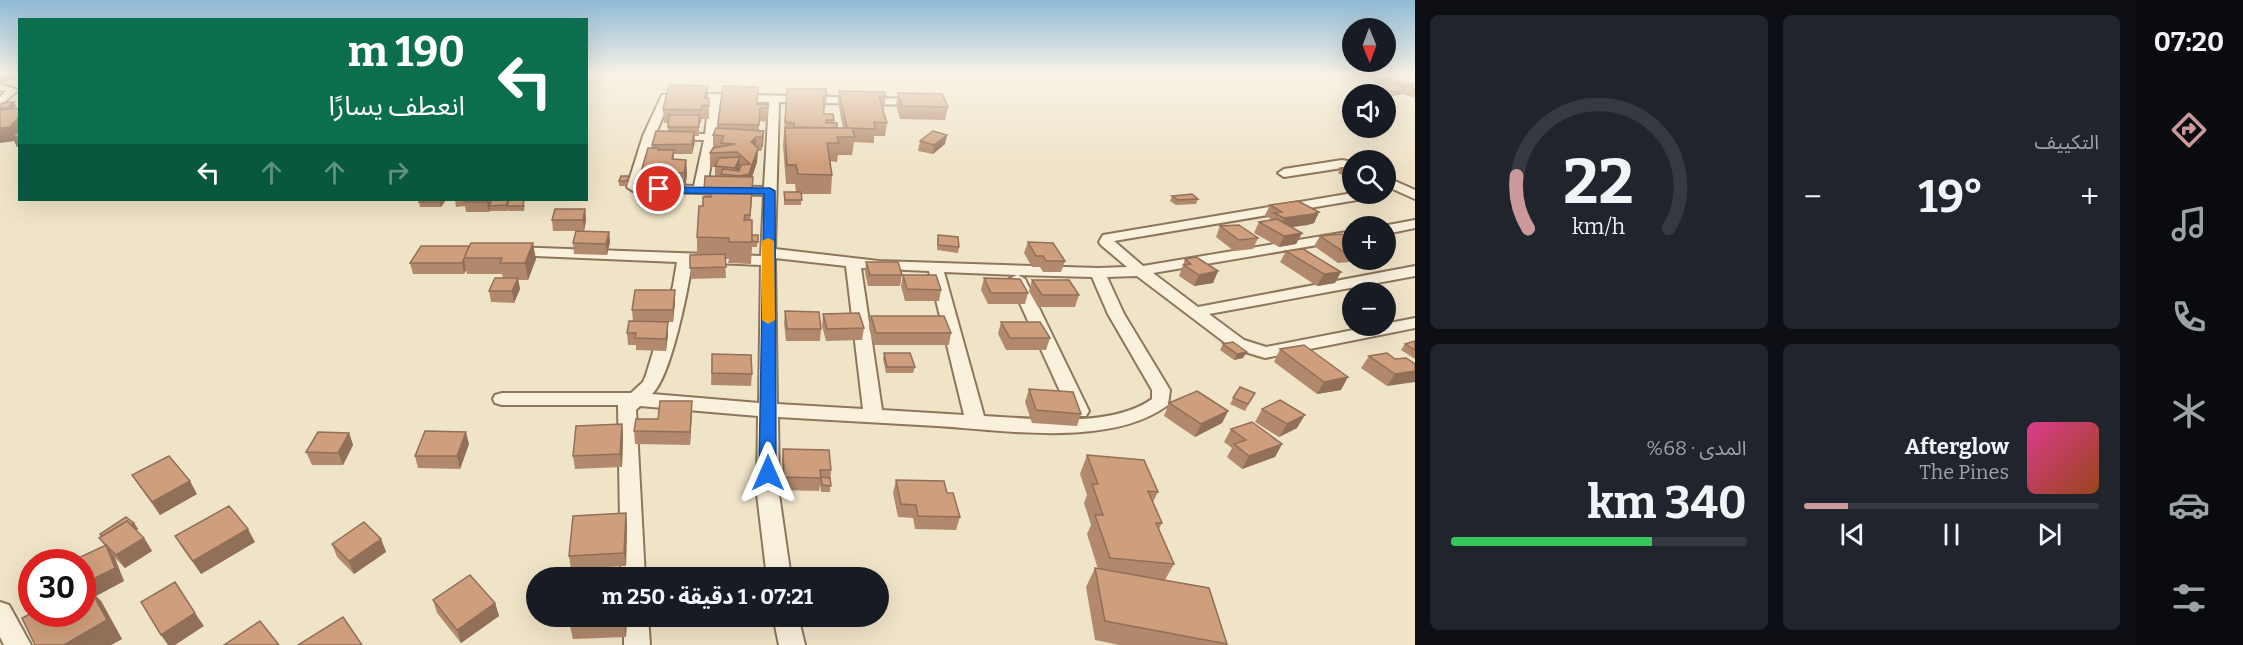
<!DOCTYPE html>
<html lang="ar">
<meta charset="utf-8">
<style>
:root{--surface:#171b24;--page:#20242c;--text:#f1f3f6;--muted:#9ea1a6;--line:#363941;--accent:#cc999b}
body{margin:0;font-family:Bitter,"Noto Sans Arabic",serif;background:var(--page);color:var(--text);direction:rtl;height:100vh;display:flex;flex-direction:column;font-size:22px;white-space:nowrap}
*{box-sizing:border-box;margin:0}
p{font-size:20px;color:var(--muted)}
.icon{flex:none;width:33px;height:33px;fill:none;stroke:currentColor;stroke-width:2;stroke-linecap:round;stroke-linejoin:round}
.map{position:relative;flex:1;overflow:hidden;direction:ltr}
.details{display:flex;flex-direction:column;gap:15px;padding:15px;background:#0d0f14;width:720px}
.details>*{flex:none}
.banner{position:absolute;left:18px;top:18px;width:570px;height:183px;border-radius:0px;box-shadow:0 6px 24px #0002;direction:rtl;background:#0b6e4f;color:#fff;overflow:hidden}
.needle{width:39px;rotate:179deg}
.buttons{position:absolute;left:1342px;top:18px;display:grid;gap:12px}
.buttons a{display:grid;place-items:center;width:54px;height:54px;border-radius:50%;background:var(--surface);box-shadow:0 6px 24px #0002;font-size:30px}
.speed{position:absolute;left:18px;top:549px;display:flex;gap:12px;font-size:30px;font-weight:700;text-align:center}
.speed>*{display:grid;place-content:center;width:78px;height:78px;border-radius:50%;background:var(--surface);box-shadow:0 6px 24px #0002;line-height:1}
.speed .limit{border:9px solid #d22;background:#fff;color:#111}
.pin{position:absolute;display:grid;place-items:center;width:51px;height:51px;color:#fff;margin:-26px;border:3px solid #fff;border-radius:50%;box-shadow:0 2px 6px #0007}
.me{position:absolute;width:66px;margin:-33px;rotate:0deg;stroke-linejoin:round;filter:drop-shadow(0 0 4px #0008)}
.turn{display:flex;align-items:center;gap:21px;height:126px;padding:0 24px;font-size:27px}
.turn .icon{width:78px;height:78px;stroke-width:2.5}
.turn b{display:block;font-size:42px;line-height:51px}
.lanes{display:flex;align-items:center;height:57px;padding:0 24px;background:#0003;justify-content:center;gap:30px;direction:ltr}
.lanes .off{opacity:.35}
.big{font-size:45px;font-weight:700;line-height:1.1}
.details .widget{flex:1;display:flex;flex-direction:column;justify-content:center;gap:9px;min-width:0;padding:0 21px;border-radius:9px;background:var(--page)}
.details .dial{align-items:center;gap:0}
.dial svg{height:156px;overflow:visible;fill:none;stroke:var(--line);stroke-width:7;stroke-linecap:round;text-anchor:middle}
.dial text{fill:var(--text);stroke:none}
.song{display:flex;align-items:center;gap:18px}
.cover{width:72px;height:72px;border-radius:9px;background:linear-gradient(135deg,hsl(330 70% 55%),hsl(20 70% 35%))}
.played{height:6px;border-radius:3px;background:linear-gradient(90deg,var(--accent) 15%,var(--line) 15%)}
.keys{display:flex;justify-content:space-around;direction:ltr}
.heat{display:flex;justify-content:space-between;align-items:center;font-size:33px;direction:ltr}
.charge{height:9px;border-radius:4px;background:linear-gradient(90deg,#34c759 68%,var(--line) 0)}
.details .tiles{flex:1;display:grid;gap:15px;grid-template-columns:repeat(2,1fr)}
.trip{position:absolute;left:526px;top:567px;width:363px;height:60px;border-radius:30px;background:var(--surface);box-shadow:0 6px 24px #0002;font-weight:700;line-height:60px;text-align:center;direction:rtl}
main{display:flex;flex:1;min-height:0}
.menu{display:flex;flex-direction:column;width:108px;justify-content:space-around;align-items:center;background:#090b0e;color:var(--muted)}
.menu .icon{width:42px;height:42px}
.menu .selected{color:var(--accent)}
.menu b{font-size:27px;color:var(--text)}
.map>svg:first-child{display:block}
</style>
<main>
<nav class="menu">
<b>07:20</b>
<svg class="icon selected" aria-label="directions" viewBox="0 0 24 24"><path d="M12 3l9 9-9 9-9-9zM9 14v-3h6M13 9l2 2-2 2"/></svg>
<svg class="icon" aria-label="music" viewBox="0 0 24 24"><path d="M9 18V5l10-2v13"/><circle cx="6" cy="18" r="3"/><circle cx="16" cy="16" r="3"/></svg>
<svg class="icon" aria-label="phone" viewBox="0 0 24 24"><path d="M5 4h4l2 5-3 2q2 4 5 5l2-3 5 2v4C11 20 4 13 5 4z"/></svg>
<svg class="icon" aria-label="climate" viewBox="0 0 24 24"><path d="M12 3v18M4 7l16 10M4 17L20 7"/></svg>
<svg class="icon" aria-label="car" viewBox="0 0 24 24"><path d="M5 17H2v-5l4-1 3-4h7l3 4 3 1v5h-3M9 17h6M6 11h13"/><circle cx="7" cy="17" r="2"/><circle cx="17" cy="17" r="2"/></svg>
<svg class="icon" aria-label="filters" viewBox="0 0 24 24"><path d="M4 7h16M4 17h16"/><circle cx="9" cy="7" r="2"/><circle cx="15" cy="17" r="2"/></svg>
</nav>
<section class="details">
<div class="tiles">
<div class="widget"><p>التكييف</p>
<div class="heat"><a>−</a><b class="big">19°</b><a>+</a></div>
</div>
<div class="widget dial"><svg viewBox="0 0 100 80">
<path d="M14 69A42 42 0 1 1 86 69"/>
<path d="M14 69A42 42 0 0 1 8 42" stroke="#cc999b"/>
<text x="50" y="56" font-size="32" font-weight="700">22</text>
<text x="50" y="72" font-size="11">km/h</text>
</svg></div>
<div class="widget">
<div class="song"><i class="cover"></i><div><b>Afterglow</b><p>The Pines</p></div></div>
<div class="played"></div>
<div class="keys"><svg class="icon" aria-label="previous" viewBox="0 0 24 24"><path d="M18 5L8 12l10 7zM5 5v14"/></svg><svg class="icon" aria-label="pause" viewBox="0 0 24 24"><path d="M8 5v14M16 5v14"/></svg><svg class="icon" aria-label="next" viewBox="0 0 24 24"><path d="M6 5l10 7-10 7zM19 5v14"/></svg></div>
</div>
<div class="widget"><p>المدى · 68%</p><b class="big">340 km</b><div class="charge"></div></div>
</div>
</section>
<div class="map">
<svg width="1415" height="645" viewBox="0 0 1415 645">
<rect width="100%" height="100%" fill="#f0e4c8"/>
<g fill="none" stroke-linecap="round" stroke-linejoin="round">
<!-- minor casing -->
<g stroke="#8d765c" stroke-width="4">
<g id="minor">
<polygon points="0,84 18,90 0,106 0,97 6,91 0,90"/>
<path d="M715,94l202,5 5,3 -5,3 -138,-3 -4,147 104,12 219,7 29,-1 -26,-22 -2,-3 4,-7 250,-42 22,1 -6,4 -255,43 29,25 210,-35v8l-200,34 45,34 217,-41v10l-206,38 35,26 22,7 149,-29v10l-150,30 -33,-10 -95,-72 -30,1 17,37 46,76 -2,15c-57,43 -165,25 -231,21 -53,-3 -106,-6 -159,-9l1,77 12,84h-24l-10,-84 1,-78 -118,-10 -4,4 9,168h-24l-3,-173h-116l-7,-2 -2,-4 2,-4 7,-2h129l12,-11 3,-7 27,-89 4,-24 -165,-7 -7,-4 7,-4 249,9 3,-61 -131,-4 -6,-4 16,-51 19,-41zM670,100l39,1 -4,33 -49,-1zM720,101l49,1 -5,85 -57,-1 8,-46h20l6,-3 -6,-3h-19zM654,139l50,1 -10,46 -54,-2zM775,258l71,8 17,143 -86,-5zM692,262l69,3 -2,138 -107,-9c19,-17 36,-104 40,-132zM861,268l68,3 35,144 -82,-5zM944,272l73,3 -8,4 60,132 3,5h14l3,-5 -64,-132 -7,-4 74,2 16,37 44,76v9c-42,30 -120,19 -168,17z"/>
<polygon points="1342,160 1353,162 1353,170 1342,168 1284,177 1278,173 1284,169"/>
<polygon points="1386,177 1415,190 1415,199 1386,186"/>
<polygon points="1415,220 1415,228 1386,234 1386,226 1383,226"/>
<polygon points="0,602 9,605 31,645 4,645 0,637"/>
<polygon points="624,616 648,616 650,645 624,645"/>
<polygon points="773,616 798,616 805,645 779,645"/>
</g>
</g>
<!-- minor -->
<use href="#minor" fill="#faf1dc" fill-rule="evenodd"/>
</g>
<!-- wall -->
<g fill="#b2896c">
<polygon points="1378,74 1415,74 1415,78 1393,78"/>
<polygon points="1375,79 1415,84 1413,89 1414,89 1415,88 1415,98 1402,94 1392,96 1380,93 1382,88 1389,87 1373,83"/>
<polygon points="787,89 827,96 825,109 824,109 824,114 834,120 834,123 837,128 843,128 838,103 839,91 886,97 884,110 883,110 887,123 885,136 874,136 874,143 854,142 852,155 838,155 837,162 830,161 832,175 831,194 801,194 801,205 784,205 784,192 796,192 795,184 786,184 783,145"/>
<polygon points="898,93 948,107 945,120 900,119 896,105"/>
<polygon points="708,98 709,111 709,119 702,119 701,123 699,123 699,136 695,136 692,154 674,154 674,159 686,160 687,174 685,188 642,187 641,172 652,148 652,145 668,132 668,123 664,123 663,109"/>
<polygon points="757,104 768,108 767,122 759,121 759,131 764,131 763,145 761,151 758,151 757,162 752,177 750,220 752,235 758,235 757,247 752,247 751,264 728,263 729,259 725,259 726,278 691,279 690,255 697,255 697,237 703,206 704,191 715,176 715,167 710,167 710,153 713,148 713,135 718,128 718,124"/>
<polygon points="920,141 945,144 933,154 918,151"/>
<polygon points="1353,167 1353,178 1349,179 1338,173 1341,168"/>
<polygon points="629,176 629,181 627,186 619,186 619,181"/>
<polygon points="1172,196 1198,199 1196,204 1176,205 1170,201"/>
<polygon points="446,200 441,207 420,207 419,202"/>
<polygon points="455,200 509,200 525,205 524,211 508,211 507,209 507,211 490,211 490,209 489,212 466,212 465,206 456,207"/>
<polygon points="1270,205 1319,212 1314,223 1307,225 1291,227 1302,233 1296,244 1279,247 1254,233 1259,222 1270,221 1271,219 1265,215"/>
<polygon points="585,209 586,220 584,231 553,231 552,220"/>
<polygon points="1220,226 1258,238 1253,249 1234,251 1216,237"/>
<polygon points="609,232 610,242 607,255 574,254 573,243"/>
<polygon points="938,235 959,247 958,253 937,250"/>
<polygon points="1320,236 1353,241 1353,260 1362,260 1361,261 1338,263 1314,246"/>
<polygon points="1028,242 1065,261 1061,272 1043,272 1040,267 1032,267 1024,253"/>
<polygon points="421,246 536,259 528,280 518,280 520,289 514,303 491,302 489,291 503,278 502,274 467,274 466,270 464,274 413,274 410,263"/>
<polygon points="1303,249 1335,283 1317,286 1280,262 1286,251"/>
<polygon points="1185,259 1218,271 1213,283 1194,286 1179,276"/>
<polygon points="866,262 902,275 900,286 868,286 865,273"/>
<polygon points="903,275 941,290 939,301 905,301 901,286"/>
<polygon points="984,278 1028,293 1025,304 988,304 981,290"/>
<polygon points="1032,280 1079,295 1075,307 1038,307 1029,291"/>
<polygon points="675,290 675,302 673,322 651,322 668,334 666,351 636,350 636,345 628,345 627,333 633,321 632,310"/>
<polygon points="785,311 821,329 820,341 786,341 784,323"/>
<polygon points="823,314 864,328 862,340 826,341 822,326"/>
<polygon points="871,316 951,333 949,345 874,345 869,328"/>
<polygon points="1001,322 1050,338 1046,350 1006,350 998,334"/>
<polygon points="1415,341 1415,359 1401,350 1405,344"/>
<polygon points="1223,344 1243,358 1234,360 1220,350"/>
<polygon points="1280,349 1341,390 1317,394 1274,362"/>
<polygon points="884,353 915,367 913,373 886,373 883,359"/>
<polygon points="712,354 752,374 751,386 711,385"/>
<polygon points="1369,356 1395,359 1415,364 1387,386 1361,368"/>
<polygon points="1240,387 1255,393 1245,411 1230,404"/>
<polygon points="1029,389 1081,414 1077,426 1032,423 1025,402"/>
<polygon points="692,401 690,445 635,444 634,431"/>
<polygon points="1169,403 1228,411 1222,423 1195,437 1164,416"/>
<polygon points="1262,409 1297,428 1279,437 1255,422"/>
<polygon points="622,424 623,436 622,467 575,469 573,456"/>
<polygon points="1231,429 1282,444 1275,457 1242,469 1227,457 1232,448 1224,442"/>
<polygon points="349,433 353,445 343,465 312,465 306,452"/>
<polygon points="469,444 460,469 418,468 415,456"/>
<polygon points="783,449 831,470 830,492 821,492 820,485 819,491 783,490 782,462"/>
<polygon points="1087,455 1158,492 1153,502 1162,523 1159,529 1174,564 1165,580 1227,644 1227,645 1119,645 1095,640 1086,587 1095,568 1098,569 1087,534 1091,525 1084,503 1087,495 1080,474"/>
<polygon points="132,475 197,494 160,515 140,487"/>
<polygon points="896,480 960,517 956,530 915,529 913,518 898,517 893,493"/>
<polygon points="626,513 627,526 626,566 571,569 569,556"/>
<polygon points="134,523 138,529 136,531 144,538 152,551 125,568 112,555 124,581 96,596 101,601 122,639 111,645 35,645 85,583 105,546 99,538 101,537 100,534"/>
<polygon points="175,536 255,542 201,574 183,549"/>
<polygon points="381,539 386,552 354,574 337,557 332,544"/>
<polygon points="433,600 495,603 499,616 461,643 437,613"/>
<polygon points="571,616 627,616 626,637 573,639 570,626"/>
</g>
<!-- shaded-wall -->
<g fill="#916f58">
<polygon points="0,74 20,74 20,76 0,83"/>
<polygon points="708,86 708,98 704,98"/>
<polygon points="1405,89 1402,94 1392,96 1394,92"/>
<polygon points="14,102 16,106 9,112 0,113 0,108"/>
<polygon points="20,115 20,147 17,147 14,141 0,143 0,128"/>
<polygon points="764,131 763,145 761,151 762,137"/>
<polygon points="694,132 695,142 692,154 692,144"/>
<polygon points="947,135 945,144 933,154 934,145"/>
<polygon points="756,137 756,151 751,142"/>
<polygon points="758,148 757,162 748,189 740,191 740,176 749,174"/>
<polygon points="740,157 739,171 735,175 735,168"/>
<polygon points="686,160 687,174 685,188 684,173"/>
<polygon points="753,177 752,197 749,235 750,215"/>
<polygon points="442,200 446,200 441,207 440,202"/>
<polygon points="488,200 492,200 489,206 490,209 489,212 487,202"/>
<polygon points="585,209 586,220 584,231 583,220"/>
<polygon points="1319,212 1314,223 1307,225 1278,229 1284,218"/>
<polygon points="609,232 610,242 607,255 606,244"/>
<polygon points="1302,233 1296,244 1279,247 1284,236"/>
<polygon points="533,243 536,259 528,280 525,263"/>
<polygon points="464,259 466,270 464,274 462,263"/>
<polygon points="1218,271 1213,283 1194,286 1199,275"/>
<polygon points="1341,272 1335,283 1317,286 1324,274"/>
<polygon points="518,278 520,289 514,303 512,291"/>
<polygon points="675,290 675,302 673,322 673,310"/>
<polygon points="668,322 668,334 666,351 666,339"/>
<polygon points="1247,352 1243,358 1234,360 1237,354"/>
<polygon points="1415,371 1415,382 1387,386 1395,374"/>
<polygon points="1348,377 1341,390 1317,394 1324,382"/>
<polygon points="692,401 692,414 690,445 690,432"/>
<polygon points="1228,411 1222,423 1195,437 1201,424"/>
<polygon points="1305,415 1297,428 1279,437 1287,424"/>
<polygon points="622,424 623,436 622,467 620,454"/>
<polygon points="466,432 469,444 460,469 457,456"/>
<polygon points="349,433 353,445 343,465 338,453"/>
<polygon points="1282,444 1275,457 1242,469 1249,456"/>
<polygon points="190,481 197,494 160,515 152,502"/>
<polygon points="626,513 627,526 626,566 624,553"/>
<polygon points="134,523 138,529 112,547 108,540"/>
<polygon points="248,529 255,542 201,574 193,561"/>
<polygon points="144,538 152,551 125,568 116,555"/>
<polygon points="381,539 386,552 354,574 349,561"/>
<polygon points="106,545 115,558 124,581 96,596 101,601 122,639 111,645 64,645 85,583"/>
<polygon points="495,603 499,616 461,643 457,630"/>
<polygon points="195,613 204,626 175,645 168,645 161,635"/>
<polygon points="625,616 627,616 626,637 624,624"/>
</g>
<!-- building -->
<g fill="#cf9f7d" stroke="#916f58" stroke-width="1.5">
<polygon points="1375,79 1391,79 1415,84 1411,86"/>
<polygon points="669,85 708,86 704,98 709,98 709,106 702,105 701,110 663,109"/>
<polygon points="1394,85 1404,88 1405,86 1415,89 1415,93 1405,89 1394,92 1382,88"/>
<polygon points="723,86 758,87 757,104 768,105 768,108 760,108 759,125 718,124"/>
<polygon points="787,89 826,89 827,96 823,96 824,114 833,114 834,120 826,120 826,123 837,123 837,128 794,127 794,123 785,122"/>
<polygon points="839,91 884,92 886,97 879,97 887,123 874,122 875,129 847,128"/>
<polygon points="898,93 942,94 948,107 902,106"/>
<polygon points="14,102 7,108 0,108 0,105 2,103"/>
<polygon points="20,108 20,115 10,127 0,128 0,110"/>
<polygon points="669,115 699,115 699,127 668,127"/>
<polygon points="716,128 764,131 762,137 756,137 751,142 758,148 749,174 740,176 721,174 723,169 739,171 741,165 750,164 737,152 710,153 713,148 735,144 721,143 724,136 713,135"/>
<polygon points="785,128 852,128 855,137 837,137 839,143 827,143 832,175 798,174 796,165 787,165"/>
<polygon points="20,130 20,137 12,137"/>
<polygon points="656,131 694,132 692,144 652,145"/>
<polygon points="933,131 947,135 934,145 920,141"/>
<polygon points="648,148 658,148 658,150 674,150 672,159 686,160 684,173 641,172"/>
<polygon points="740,157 735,168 715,166 719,158"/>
<polygon points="1353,167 1353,173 1352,174 1341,168"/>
<polygon points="621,176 629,176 627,181 619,181"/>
<polygon points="705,176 753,177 750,215 745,215 744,220 752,220 752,242 729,242 729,238 697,237 699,206 703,206 703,197 711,197 711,191 704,191"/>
<polygon points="784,192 801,192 802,200 785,200"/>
<polygon points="1192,194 1198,199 1178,200 1172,196"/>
<polygon points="420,200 442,200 440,202 419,202"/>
<polygon points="465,200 488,200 487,202 464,202"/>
<polygon points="492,200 508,200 506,205 489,206"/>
<polygon points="509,200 524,200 523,206 507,206"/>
<polygon points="1298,201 1319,212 1313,214 1284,218 1274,213 1282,212 1270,205"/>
<polygon points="555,209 585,209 583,220 552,220"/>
<polygon points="1277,219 1302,233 1284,236 1259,222"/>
<polygon points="1239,225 1258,238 1239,240 1220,226"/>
<polygon points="576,231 609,232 606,244 573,243"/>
<polygon points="1342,234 1353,241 1353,251 1344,252 1320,236"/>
<polygon points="752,235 758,235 758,242 752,241"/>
<polygon points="938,235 958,237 959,247 938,245"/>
<polygon points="1028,242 1053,243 1065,261 1046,261 1043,256 1036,256"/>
<polygon points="471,243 533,243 525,263 500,263 502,258 463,258"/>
<polygon points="421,246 469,246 462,263 410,263"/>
<polygon points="1303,249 1341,272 1324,274 1286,251"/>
<polygon points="725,254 726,267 690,268 690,255"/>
<polygon points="1196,257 1218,271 1199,275 1184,265 1191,264 1185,259"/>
<polygon points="866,262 898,262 902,275 870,275"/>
<polygon points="903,275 936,275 941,290 907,289"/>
<polygon points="495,278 518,278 512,291 489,291"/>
<polygon points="984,278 1020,279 1028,293 991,293"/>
<polygon points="1032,280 1069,280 1079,295 1042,295"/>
<polygon points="635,290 675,290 673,310 632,310"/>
<polygon points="785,311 819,312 821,329 787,329"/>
<polygon points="859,313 864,328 827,329 823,314"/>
<polygon points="871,316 944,316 951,333 876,333"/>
<polygon points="629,321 668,322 666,339 635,338 636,333 627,333"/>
<polygon points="1001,322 1040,322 1050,338 1010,338"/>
<polygon points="1415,341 1415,350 1405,344"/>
<polygon points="1233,342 1247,352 1237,354 1223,344"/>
<polygon points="1304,345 1348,377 1324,382 1280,349"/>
<polygon points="884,353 910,353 915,367 887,367"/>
<polygon points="1387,353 1395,359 1406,358 1415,364 1415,371 1395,374 1369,356"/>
<polygon points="712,354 751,355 752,374 712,373"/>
<polygon points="1240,387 1255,393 1248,404 1233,398"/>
<polygon points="1029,389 1073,392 1081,414 1036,410"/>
<polygon points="1197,391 1228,411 1201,424 1169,403"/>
<polygon points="1280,400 1305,415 1287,424 1262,409"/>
<polygon points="660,401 692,401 690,432 634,431 636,419 658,419"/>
<polygon points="1252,422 1282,444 1249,456 1234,444 1246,440 1231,429"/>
<polygon points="622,424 620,454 573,456 576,426"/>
<polygon points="425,431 466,432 457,456 415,456"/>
<polygon points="318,432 349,433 338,453 306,452"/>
<polygon points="783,449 829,450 831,470 820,470 821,478 784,477"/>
<polygon points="1087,455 1144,460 1158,492 1148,491 1162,523 1156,523 1174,564 1110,558 1095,515 1103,515 1092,484 1098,484"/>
<polygon points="169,456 190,481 152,502 132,475"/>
<polygon points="821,477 830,478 831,486 822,485"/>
<polygon points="896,480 944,481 947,493 953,493 960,517 918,516 916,505 901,504"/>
<polygon points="229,506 248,529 193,561 175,536"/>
<polygon points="626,513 624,553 569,556 573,516"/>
<polygon points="126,517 134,523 131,525 127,521 102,536 100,534"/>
<polygon points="127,521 144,538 116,555 99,538"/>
<polygon points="364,522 381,539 349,561 332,544"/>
<polygon points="106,545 115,568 85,583 82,576 82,562 78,562 76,559"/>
<polygon points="1095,568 1209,588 1227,644 1105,621"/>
<polygon points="470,575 495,603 457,630 433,600"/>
<polygon points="86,582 107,620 64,645 35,645 22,618 32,613 32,614 82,614 82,584"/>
<polygon points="175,582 195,613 161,635 141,602"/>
<polygon points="571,616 625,616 624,624 570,626"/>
<polygon points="343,617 362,645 298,645"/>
<polygon points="260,621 279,645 224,645"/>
</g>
<!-- sky -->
<linearGradient id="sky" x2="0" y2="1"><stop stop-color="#8fbad6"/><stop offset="0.45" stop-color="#f8f3e6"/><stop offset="1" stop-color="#f8f3e6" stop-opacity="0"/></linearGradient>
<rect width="1415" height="164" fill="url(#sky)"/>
<!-- route -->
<polygon fill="#1a73e8" stroke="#114b97" stroke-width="1.5" points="655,187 770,188 775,191 776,473 774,478 761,478 759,473 764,194 659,193 654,189"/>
<!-- slow -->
<polygon fill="#f59e0b" points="768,238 774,241 775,320 768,324 762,320 762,241"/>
</svg>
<div class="buttons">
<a><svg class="needle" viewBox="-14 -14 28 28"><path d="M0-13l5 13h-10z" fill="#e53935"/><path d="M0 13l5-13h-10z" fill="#9ea1a6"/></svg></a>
<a><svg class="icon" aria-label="sound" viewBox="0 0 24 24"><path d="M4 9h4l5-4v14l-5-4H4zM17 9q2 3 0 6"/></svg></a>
<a><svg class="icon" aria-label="search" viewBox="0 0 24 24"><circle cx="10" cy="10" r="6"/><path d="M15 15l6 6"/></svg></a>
<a>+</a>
<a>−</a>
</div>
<div class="speed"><div class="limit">30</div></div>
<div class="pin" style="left:659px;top:189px;background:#d93025"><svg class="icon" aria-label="arrive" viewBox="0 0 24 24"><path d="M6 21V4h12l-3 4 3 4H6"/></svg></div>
<svg class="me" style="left:768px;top:473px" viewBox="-20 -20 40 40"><path d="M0-17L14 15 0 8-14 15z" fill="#1a73e8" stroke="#fff" stroke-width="4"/></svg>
<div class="trip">07:21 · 1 دقيقة · 250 m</div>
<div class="banner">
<div class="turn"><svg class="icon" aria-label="left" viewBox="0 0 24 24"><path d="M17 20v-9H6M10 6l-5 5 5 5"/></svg><div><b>190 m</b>انعطف يسارًا</div></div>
<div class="lanes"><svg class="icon" aria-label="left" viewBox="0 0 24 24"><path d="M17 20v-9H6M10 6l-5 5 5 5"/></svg><svg class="icon off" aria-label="ahead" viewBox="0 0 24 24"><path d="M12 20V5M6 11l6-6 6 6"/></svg><svg class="icon off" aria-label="ahead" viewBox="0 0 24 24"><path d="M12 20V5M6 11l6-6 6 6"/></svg><svg class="icon off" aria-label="right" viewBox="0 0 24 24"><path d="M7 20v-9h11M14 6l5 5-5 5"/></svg></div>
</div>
</div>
</main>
